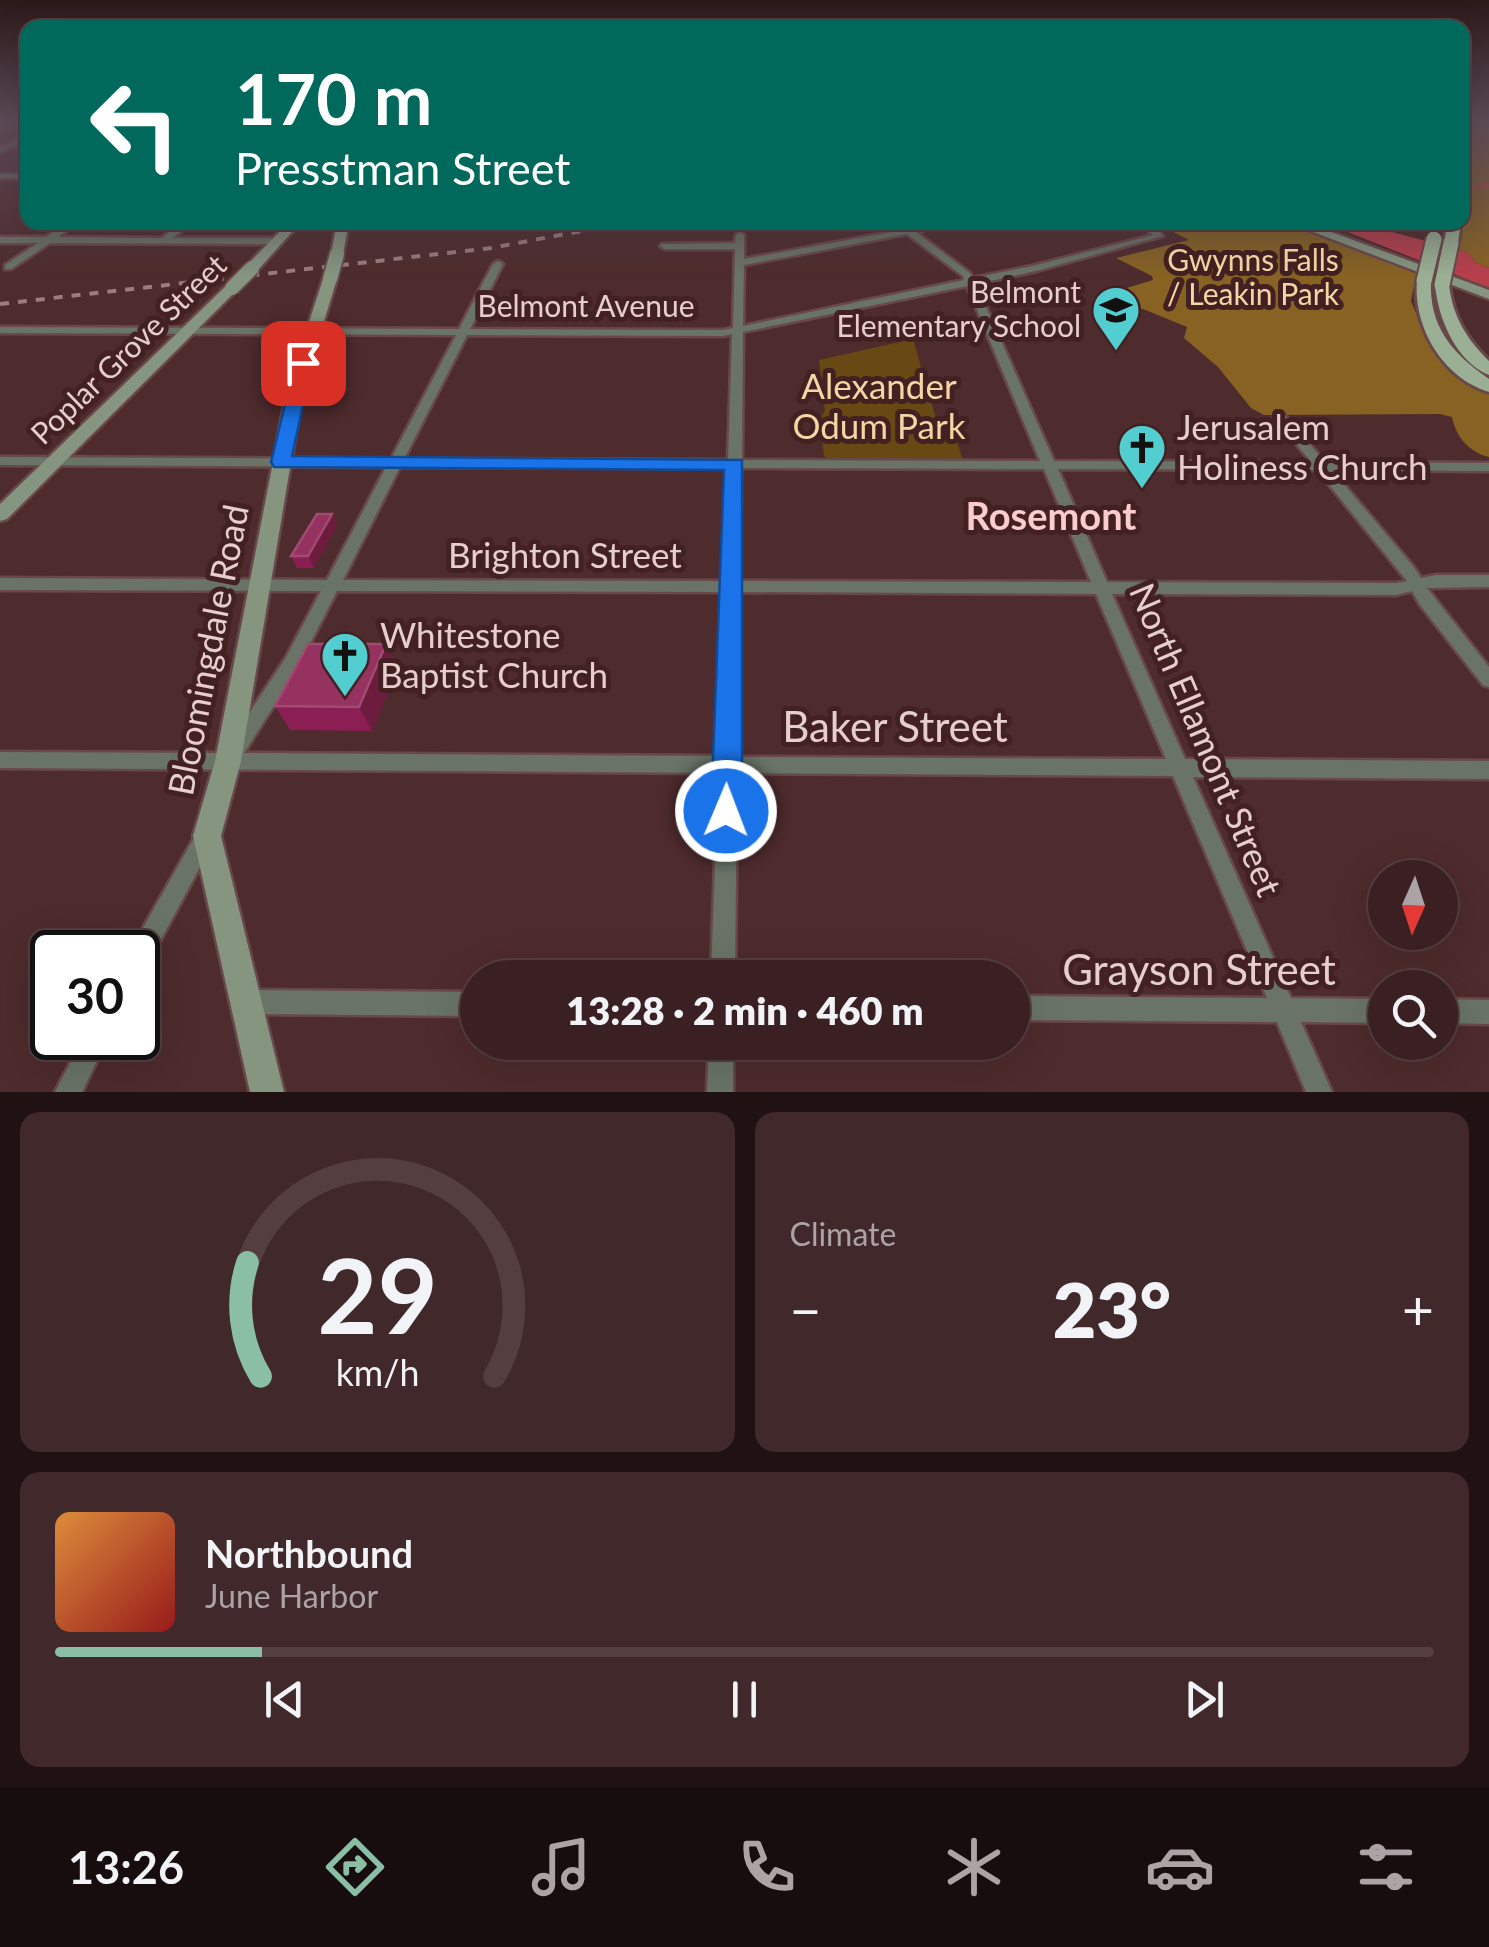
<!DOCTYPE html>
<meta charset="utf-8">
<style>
:root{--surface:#3a2022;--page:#41282a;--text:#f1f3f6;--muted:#aba3a5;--line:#543e40;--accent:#8abfa5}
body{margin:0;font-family:Lato,sans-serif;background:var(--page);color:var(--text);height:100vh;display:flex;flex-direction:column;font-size:38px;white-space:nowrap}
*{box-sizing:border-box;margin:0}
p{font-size:32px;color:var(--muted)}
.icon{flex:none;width:55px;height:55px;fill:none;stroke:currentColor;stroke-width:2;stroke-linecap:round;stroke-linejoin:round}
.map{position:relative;height:1092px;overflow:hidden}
.details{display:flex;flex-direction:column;gap:20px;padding:20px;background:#201213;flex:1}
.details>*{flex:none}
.guide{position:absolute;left:20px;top:20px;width:1450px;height:210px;border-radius:20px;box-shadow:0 10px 40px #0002,0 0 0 2px var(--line);background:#00695c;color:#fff;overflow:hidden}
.needle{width:65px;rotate:183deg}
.buttons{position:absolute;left:1368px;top:860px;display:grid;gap:20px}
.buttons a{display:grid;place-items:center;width:90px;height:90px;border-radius:50%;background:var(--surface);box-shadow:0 10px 40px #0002,0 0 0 2px var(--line);font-size:50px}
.speed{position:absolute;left:30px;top:930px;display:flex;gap:20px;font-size:50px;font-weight:700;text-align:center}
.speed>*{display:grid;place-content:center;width:130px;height:130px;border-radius:50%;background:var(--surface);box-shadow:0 10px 40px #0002,0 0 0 2px var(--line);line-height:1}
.speed .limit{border:5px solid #111;border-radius:15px;background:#fff;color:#111}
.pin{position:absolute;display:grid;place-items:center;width:85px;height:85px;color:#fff;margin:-42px;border-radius:20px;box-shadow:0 5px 15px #0006}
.me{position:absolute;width:110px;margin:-55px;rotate:1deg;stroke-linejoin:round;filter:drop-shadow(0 0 8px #0008)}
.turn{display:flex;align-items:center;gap:35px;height:210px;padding:0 50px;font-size:45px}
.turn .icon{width:130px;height:130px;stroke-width:2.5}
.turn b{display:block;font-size:70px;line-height:85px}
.big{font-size:75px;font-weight:800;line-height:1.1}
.details .card{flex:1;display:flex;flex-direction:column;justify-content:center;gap:15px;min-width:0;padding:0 35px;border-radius:20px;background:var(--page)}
.details .dial{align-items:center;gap:0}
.dial svg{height:260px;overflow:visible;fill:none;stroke:var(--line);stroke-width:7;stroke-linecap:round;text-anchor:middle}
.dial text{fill:var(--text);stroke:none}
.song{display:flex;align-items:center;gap:30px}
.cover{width:120px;height:120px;border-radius:15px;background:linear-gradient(135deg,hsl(30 70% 55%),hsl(0 70% 35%))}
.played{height:10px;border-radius:5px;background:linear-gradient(90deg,var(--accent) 15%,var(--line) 15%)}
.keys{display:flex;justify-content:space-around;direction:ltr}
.heat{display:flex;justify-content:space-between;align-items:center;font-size:55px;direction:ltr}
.details .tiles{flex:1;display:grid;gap:20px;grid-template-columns:1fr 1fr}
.card:last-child{grid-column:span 2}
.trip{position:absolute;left:460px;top:960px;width:570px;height:100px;border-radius:50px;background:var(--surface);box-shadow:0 10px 40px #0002,0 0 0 2px var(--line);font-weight:800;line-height:100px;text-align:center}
.menu{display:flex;height:160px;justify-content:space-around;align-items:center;background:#170d0e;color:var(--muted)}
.menu .icon{width:70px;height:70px}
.menu .current{color:var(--accent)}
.menu b{font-size:45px;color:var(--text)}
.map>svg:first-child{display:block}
</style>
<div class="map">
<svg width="1489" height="1092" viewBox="0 0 1489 1092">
<rect width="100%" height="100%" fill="#4e2b2d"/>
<!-- green -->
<polygon fill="#684913" points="913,339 921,367 918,370 922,371 936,418 950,419 963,461 829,460 824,456 820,418 825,411 819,360"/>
<!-- forest -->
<g fill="#876223">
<polygon points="1463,122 1489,122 1489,268 1475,262 1468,252 1457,249 1466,197"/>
<path d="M1156,223h129l132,47 -6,31 16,38 62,55v63c-20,-5 -33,-20 -37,-40l-12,-3 -176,1 -13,-7 -33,-41 -34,-29 3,-11 -44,-18h-28l-22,-8 1,-3 59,-18 -1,-4 -36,-18 73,-18z"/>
</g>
<!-- water -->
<polygon fill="#b63f4c" points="1325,223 1357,223 1468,252 1475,262 1489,268 1489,288"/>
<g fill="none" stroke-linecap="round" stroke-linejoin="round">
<!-- stream -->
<polyline stroke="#b63f4c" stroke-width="2.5" points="1470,187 1489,185"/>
<!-- street casing -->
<g stroke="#69484a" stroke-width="5">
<g id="street">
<rect x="0" y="125" width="28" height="4"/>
<polygon points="28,135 28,140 0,152 0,147"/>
<rect x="0" y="174" width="28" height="4"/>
<polygon points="68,222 79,222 58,237 162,238 181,222 191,222 173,238 278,238 283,241 278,244 50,243 11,269 5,269 5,265 38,243 0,243 0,237 46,237"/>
<path d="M893,222h10l8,6 29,-6h20l-44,10 54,41 3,5 59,-12 121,-31 -13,-13h10l13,14 -127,35 -60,13 78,177 257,1 -37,-45 6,-4 4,1 41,48 164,1v8l-157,-1 81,96 8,12 15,-3h53v12l-62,1 62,79v20l-6,-2 -63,-80 -8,-14 -16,4 -284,-1 73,165 304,2v18l-296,-2 98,221 94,1v24l-84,-1 31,70h-26l-29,-70 -265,-2v-24l255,2 -94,-222 -436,-3 -2,205h-24l7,-205 -718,-5v-16l229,1 -2,-4 2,-6 56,-84 36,-68 -321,-1v-12l327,2 59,-113 -386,-2v-8l391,2 65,-124 -456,-2v-6l459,2 34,-65 5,-3 5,3 -33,65 253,1 10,-2 2,-79h-70l-5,-3 2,-2 73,-1 1,-8 4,-3 4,3v24l158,-29zM907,234l56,42 1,4 -221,46 1,-61zM967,286l73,175 -298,-1 1,-128zM732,334l-4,126 -324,-1 63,-124 256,1zM400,467l328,1 -4,113 -381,-1zM741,468l303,1 47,113 -351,-1zM1058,469l259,1 90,111 -11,2 -289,-1zM337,591l387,1 -5,164 -475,-3 53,-84zM740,592l356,2 70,165 -428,-2z"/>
<polygon points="206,826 213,829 216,836 213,843 146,967 138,970 138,952 130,951 199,829"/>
<polygon points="244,990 478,992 478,1016 244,1014 236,1010 232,1002 236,994"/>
<polygon points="1440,999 1489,1000 1489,1024 1440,1023"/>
<polygon points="83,1038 108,1038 82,1092 55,1092"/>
<polygon points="709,1042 733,1042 733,1092 707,1092"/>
</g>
</g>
<!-- secondary casing -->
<g stroke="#69484a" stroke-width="5">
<g id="secondary">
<polygon points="289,222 301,222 257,271 247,271 247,265"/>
<polygon points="337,222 349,222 343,254 337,258 331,254"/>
<polygon points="1287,222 1304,222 1489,290 1489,299"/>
<polygon points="330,275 337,279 303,390 241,761 221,836 284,1092 250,1092 193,836 215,761 287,390 323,279"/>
<polygon points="227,285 239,288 7,519 0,521 0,504"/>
</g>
</g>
<!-- primary casing -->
<g stroke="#69484a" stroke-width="6">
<g id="primary">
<polygon points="1448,222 1461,222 1458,243 1451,247 1444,243"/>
<path d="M1424,277l7,4c-2,46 21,72 58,98v13c-46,-14 -76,-65 -72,-111z"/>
<path d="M1442,281l7,4c4,32 17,53 40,76v14c-33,-13 -51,-57 -54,-90z"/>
</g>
</g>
<!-- street -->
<use href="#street" fill="#697366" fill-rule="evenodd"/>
<!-- secondary -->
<use href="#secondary" fill="#859580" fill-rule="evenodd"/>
<!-- primary -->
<use href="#primary" fill="#9aaf93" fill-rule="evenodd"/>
<!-- rail-far1 -->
<polyline stroke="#9a7d7e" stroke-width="2.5" stroke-dasharray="6 6" stroke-linecap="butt" points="590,230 630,222"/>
<!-- rail -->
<polyline stroke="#9a7d7e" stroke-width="4" stroke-dasharray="9 9" stroke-linecap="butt" points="0,304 491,248 603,227"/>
<!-- secondary-bridge casing -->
<g stroke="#69484a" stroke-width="18" stroke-linecap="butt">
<g id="secondary-bridge">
<polyline points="330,279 337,254"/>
<polyline points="232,288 252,268"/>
</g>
</g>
<!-- primary-bridge casing -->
<g stroke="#69484a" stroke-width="19" stroke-linecap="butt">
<g id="primary-bridge">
<polyline points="1424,281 1434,239"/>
<polyline points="1442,285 1451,243"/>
</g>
</g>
<!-- secondary-bridge -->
<use href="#secondary-bridge" stroke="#859580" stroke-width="14"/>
<!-- primary-bridge -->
<use href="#primary-bridge" stroke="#9aaf93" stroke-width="15"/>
</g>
<!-- wall -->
<g fill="#8b1f53">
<polygon points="332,514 337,525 314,568 297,568 291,556"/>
<polygon points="386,644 397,668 372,731 290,730 275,706"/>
</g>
<!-- shaded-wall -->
<g fill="#6e1c3e">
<polygon points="332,514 337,525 314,568 308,556"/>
<polygon points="386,644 397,668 372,731 359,707"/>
</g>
<!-- building -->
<g fill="#953260" stroke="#a14a72" stroke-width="2.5">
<polygon points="317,514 332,514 308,556 291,556"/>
<polygon points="308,644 386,644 359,707 275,706"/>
</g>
<!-- sky -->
<linearGradient id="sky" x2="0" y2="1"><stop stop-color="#2b1819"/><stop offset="0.44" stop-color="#5d4a57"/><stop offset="1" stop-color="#5d4a57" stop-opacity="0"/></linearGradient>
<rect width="1489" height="275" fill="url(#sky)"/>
<!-- route -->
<polygon fill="#1a73e8" stroke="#114b97" stroke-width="2.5" points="303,358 312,363 292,456 742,460 742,811 737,821 726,825 716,821 711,811 724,470 274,467 271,462 295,363"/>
<!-- icons -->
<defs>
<g id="school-pin" transform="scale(2.5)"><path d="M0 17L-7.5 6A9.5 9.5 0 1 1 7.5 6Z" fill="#52cdd0" stroke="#432123"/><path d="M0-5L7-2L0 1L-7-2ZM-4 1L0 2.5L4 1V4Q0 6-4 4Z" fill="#111"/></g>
<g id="church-pin" transform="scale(2.5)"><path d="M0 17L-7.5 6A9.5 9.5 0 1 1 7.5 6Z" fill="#52cdd0" stroke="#432123"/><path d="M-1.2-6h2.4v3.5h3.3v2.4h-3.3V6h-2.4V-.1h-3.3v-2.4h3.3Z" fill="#111"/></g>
</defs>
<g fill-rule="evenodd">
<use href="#school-pin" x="1116" y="310"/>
<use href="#church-pin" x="1142" y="448"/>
<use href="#church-pin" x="345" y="656"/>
</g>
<g text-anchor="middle" stroke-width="10" stroke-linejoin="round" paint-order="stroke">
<!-- far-park labels -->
<g font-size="30" fill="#f6d5a4" stroke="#432123">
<text x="1253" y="271">Gwynns Falls<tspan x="1253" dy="34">/ Leakin Park</tspan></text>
</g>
<!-- far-poi labels -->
<g font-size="30" fill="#e6cece" stroke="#432123" text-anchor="end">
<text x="1081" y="303">Belmont<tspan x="1081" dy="34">Elementary School</tspan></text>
</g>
<!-- far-street labels -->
<g font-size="30" fill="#e6cece" stroke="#432123">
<text x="586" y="317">Belmont Avenue</text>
<text transform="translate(129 350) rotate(-44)" y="10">Poplar Grove Street</text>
</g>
<!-- park labels -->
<g font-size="35" fill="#f6d5a4" stroke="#432123">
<text x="879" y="399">Alexander<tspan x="879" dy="40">Odum Park</tspan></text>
</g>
<!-- poi labels -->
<g font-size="35" fill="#e6cece" stroke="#432123" text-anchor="start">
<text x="1177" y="440">Jerusalem<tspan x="1177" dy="40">Holiness Church</tspan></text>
<text x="380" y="648">Whitestone<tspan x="380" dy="40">Baptist Church</tspan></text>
</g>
<!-- street labels -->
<g font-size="35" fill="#e6cece" stroke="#432123">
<text x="565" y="568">Brighton Street</text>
<text transform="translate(209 650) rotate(-79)" y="12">Bloomingdale Road</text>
<text transform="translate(1205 740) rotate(67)" y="12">North Ellamont Street</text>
</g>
<!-- neighbourhood labels -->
<g font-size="38" font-weight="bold" fill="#facccc" stroke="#432123">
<text x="1051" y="530">Rosemont</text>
</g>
<!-- near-street labels -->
<g font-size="42" fill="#e6cece" stroke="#432123">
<text x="895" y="742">Baker Street</text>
<text x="1199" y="985">Grayson Street</text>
</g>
</g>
</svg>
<div class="buttons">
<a><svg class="needle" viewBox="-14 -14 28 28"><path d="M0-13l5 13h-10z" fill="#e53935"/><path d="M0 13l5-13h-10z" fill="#aba3a5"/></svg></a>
<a><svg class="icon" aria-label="search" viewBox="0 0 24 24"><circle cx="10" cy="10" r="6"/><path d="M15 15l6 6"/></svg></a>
</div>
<div class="speed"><div class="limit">30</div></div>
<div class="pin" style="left:303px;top:363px;background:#d93025"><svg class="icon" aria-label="arrive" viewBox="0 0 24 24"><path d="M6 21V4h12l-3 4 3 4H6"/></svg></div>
<svg class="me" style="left:726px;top:811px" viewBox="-20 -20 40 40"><circle r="17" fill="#1a73e8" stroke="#fff" stroke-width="3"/><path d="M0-11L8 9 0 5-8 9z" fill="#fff"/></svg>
<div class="trip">13:28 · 2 min · 460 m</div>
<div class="guide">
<div class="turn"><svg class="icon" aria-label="left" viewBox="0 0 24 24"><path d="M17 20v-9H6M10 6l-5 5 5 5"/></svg><div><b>170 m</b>Presstman Street</div></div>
</div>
</div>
<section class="details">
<div class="tiles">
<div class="card dial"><svg viewBox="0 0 100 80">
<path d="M14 69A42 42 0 1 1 86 69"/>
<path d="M14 69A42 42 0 0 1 10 34" stroke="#8abfa5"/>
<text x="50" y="56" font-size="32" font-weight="700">29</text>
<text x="50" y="72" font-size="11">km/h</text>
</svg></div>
<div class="card"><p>Climate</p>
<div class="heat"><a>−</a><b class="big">23°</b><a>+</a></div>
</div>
<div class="card">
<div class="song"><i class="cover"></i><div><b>Northbound</b><p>June Harbor</p></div></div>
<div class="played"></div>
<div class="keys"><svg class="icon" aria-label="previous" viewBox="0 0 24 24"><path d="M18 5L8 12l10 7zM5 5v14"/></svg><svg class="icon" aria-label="pause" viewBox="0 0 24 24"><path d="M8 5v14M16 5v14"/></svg><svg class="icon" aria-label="next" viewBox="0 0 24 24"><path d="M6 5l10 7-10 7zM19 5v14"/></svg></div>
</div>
</div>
</section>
<nav class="menu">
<b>13:26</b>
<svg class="icon current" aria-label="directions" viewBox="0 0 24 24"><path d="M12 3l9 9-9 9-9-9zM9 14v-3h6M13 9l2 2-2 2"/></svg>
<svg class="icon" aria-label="music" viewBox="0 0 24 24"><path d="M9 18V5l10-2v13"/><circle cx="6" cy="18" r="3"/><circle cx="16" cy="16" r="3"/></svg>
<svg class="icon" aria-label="phone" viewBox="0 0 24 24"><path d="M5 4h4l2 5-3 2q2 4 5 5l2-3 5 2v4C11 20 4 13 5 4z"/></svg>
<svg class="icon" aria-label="climate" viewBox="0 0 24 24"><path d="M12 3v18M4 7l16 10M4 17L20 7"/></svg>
<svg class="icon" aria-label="car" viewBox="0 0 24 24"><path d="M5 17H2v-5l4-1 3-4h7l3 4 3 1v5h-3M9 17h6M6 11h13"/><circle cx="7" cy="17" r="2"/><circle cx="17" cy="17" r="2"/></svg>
<svg class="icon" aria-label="filters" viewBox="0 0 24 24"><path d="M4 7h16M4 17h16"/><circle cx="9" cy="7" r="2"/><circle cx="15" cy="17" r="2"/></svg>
</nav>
